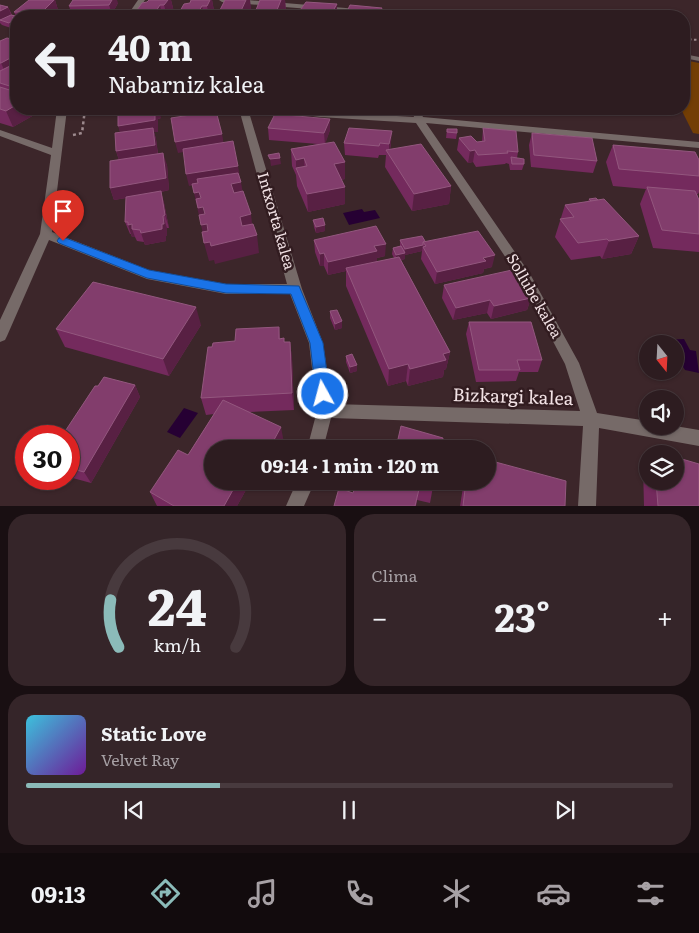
<!DOCTYPE html>
<html lang="es">
<meta charset="utf-8">
<style>
:root{--surface:#2d1c20;--page:#352529;--text:#f1f3f6;--muted:#a7a1a5;--line:#483a3e;--accent:#8bbbb9}
body{margin:0;font-family:Literata,serif;background:var(--page);color:var(--text);height:100vh;display:flex;flex-direction:column;font-size:19px;white-space:nowrap}
*{box-sizing:border-box;margin:0}
p{font-size:16px;color:var(--muted)}
.icon{flex:none;width:28px;height:28px;fill:none;stroke:currentColor;stroke-width:2;stroke-linecap:round;stroke-linejoin:round}
.map{position:relative;height:506px;overflow:hidden}
.side{display:flex;flex-direction:column;gap:8px;padding:8px;background:#190f12;flex:1}
.side>*{flex:none}
.top-card{position:absolute;left:10px;top:10px;width:680px;height:105px;border-radius:20px;box-shadow:0 1px 4px #0004,0 0 0 1px var(--line);background:#2d1c20;color:var(--text);overflow:hidden}
.needle{width:32px;rotate:162deg}
.buttons{position:absolute;left:639px;top:335px;display:grid;gap:10px}
.buttons a{display:grid;place-items:center;width:45px;height:45px;border-radius:50%;background:var(--surface);box-shadow:0 1px 4px #0004,0 0 0 1px var(--line);font-size:25px}
.speed{position:absolute;left:15px;top:425px;display:flex;gap:10px;font-size:25px;font-weight:700;text-align:center}
.speed>*{display:grid;place-content:center;width:65px;height:65px;border-radius:50%;background:var(--surface);box-shadow:0 1px 4px #0004,0 0 0 1px var(--line);line-height:1}
.speed .limit{border:8px solid #d22;background:#fff;color:#111}
.pin{position:absolute;display:grid;place-items:center;width:42px;height:42px;color:#fff;margin:-51px -21px;border-radius:50% 50% 50% 0;rotate:-45deg;box-shadow:0 0 5px #0007}
.pin .icon{rotate:45deg}
.me{position:absolute;width:55px;margin:-28px;rotate:353deg;stroke-linejoin:round;filter:drop-shadow(0 0 4px #0008)}
.turn{display:flex;align-items:center;gap:18px;height:105px;padding:0 15px;font-size:22px}
.turn .icon{width:65px;height:65px;stroke-width:2.5}
.turn b{display:block;font-size:35px;line-height:42px}
.big{font-size:38px;font-weight:700;line-height:1.1}
.side .tile{flex:1;display:flex;flex-direction:column;justify-content:center;gap:8px;min-width:0;padding:0 18px;border-radius:20px;background:var(--page)}
.side .dial{align-items:center;gap:0}
.dial svg{height:130px;overflow:visible;fill:none;stroke:var(--line);stroke-width:7;stroke-linecap:round;text-anchor:middle}
.dial text{fill:var(--text);stroke:none}
.song{display:flex;align-items:center;gap:15px}
.cover{width:60px;height:60px;border-radius:8px;background:linear-gradient(135deg,hsl(190 70% 55%),hsl(280 70% 35%))}
.played{height:5px;border-radius:2px;background:linear-gradient(90deg,var(--accent) 30%,var(--line) 30%)}
.keys{display:flex;justify-content:space-around;direction:ltr}
.heat{display:flex;justify-content:space-between;align-items:center;font-size:28px;direction:ltr}
.side .tiles{flex:1;display:grid;gap:8px;grid-template-columns:1fr 1fr}
.tile:last-child{grid-column:span 2}
.trip{position:absolute;left:204px;top:440px;width:292px;height:50px;border-radius:25px;background:var(--surface);box-shadow:0 1px 4px #0004,0 0 0 1px var(--line);font-weight:700;line-height:50px;text-align:center}
.tab-bar{display:flex;height:80px;justify-content:space-around;align-items:center;background:#120b0d;color:var(--muted)}
.tab-bar .icon{width:35px;height:35px}
.tab-bar .on{color:var(--accent)}
.tab-bar b{font-size:22px;color:var(--text)}
.map>svg:first-child{display:block}
</style>
<div class="map">
<svg width="699" height="506" viewBox="0 0 699 506">
<rect width="100%" height="100%" fill="#3c262a"/>
<!-- green -->
<polygon fill="#733e05" points="684,60 699,63 699,134 693,133 681,109 684,109"/>
<!-- water -->
<g fill="#260033">
<polygon points="362,209 364,212 375,210 380,218 349,225 343,213"/>
<polygon points="684,339 690,350 696,351 699,373 685,370 675,354 675,344 669,344 666,340"/>
<polygon points="184,408 198,413 180,438 167,432"/>
</g>
<g fill="none" stroke-linecap="round" stroke-linejoin="round">
<!-- path-far1 -->
<g stroke="#9d8a8e" stroke-width="2" stroke-dasharray="2.5 2.5" stroke-linecap="butt">
<polyline points="431,11 483,16"/>
<polyline points="431,15 450,16"/>
<polyline points="684,39 699,40"/>
</g>
<!-- path -->
<polyline stroke="#9d8a8e" stroke-width="2.5" stroke-dasharray="3 3" stroke-linecap="butt" points="73,135 82,133 85,109"/>
<!-- minor -->
<g fill="#766a68" fill-rule="evenodd">
<polygon points="138,0 145,0 134,16 127,16"/>
<polygon points="219,0 248,0 419,14 423,16 395,16 222,2"/>
<polygon points="684,54 699,57 699,61 684,58"/>
<polygon points="57,109 67,109 52,232 149,270 226,284 287,284 239,109 248,109 302,289 323,343 332,404 580,411 565,364 520,279 416,123 320,117 281,112 277,109 414,117 411,109 419,109 423,117 699,142 699,148 426,123 530,274 579,363 597,413 648,421 648,426 675,426 699,430 699,446 599,428 596,506 578,506 583,426 331,418 323,449 307,449 317,411 309,343 290,294 226,294 147,279 49,240 7,336 5,340 0,342 0,320 40,234 51,155 0,136 0,130 52,148"/>
<polygon points="297,481 315,481 304,506 286,506"/>
</g>
</g>
<!-- wall -->
<g fill="#742a5d">
<polygon points="55,0 58,10 51,16 16,16 16,25 11,28 2,25 0,23 0,5 8,7 12,15 16,16 14,12"/>
<polygon points="171,0 174,12 212,0 215,16 122,16 127,15 137,10"/>
<polygon points="225,0 252,14 251,16 219,16 219,12"/>
<polygon points="260,0 285,0 286,12 285,16 257,16 256,10"/>
<polygon points="118,3 112,14 72,16 69,6"/>
<polygon points="298,13 337,14 335,16 298,16"/>
<polygon points="0,40 0,41 16,40 16,109 33,109 34,111 33,112 34,115 13,127 0,123"/>
<polygon points="118,112 161,118 158,119 158,132 154,132 156,139 158,154 167,165 169,190 161,192 164,203 169,228 167,228 167,236 166,236 166,241 145,245 144,242 137,241 135,237 132,237 131,234 130,234 125,222 126,198 114,200 110,188 119,160 116,151 120,133"/>
<polygon points="330,119 330,130 325,143 345,162 345,179 341,180 345,187 345,204 308,212 297,186 296,175 292,166 291,149 318,144 269,140 268,128"/>
<polygon points="483,128 518,152 517,158 524,164 522,170 510,170 509,164 506,163 505,164 476,167 473,162 468,163 457,150 459,138 477,142 482,142"/>
<polygon points="447,129 457,133 456,139 446,138"/>
<polygon points="532,133 597,161 593,173 531,167 529,145"/>
<polygon points="344,143 391,143 390,150 451,186 449,204 412,211 385,167 386,155 379,155 378,158 345,155"/>
<polygon points="613,145 699,160 699,192 698,194 697,194 699,200 699,252 653,248 640,204 646,189 613,186 606,162"/>
<polygon points="589,199 639,236 631,254 602,259 600,256 571,260 555,237 565,205 588,202"/>
<polygon points="313,220 325,231 316,233 314,227"/>
<polygon points="314,240 385,256 377,258 377,262 394,258 392,254 393,248 400,246 400,240 425,241 492,267 484,269 483,273 435,284 421,259 422,251 405,255 405,259 401,260 450,352 446,369 444,370 443,377 408,386 406,381 388,386 346,286 346,271 328,275 324,266 320,266 315,252"/>
<polygon points="444,285 531,298 527,310 491,319 487,313 453,320 442,298"/>
<polygon points="330,311 342,328 335,330 330,318"/>
<polygon points="469,322 542,360 538,372 519,372 516,381 476,382 466,334"/>
<polygon points="201,325 169,376 65,347 56,329"/>
<polygon points="279,327 280,339 285,342 290,342 292,359 294,410 249,412 284,443 212,449 212,481 251,481 237,506 157,506 150,492 188,455 214,414 206,415 201,398 212,347 235,341"/>
<polygon points="346,356 357,371 350,373 346,362"/>
<polygon points="135,385 140,397 91,483 69,477 69,436 98,386"/>
<polygon points="648,461 648,481 675,481 699,506 644,506 643,467"/>
<polygon points="434,481 430,503 417,500 416,506 334,506 353,493"/>
<polygon points="464,481 488,481 565,506 460,506"/>
</g>
<!-- shaded-wall -->
<g fill="#582043">
<polygon points="55,0 58,10 51,16 43,16 42,12"/>
<polygon points="112,0 117,0 118,3 112,14 109,5"/>
<polygon points="168,0 171,0 175,16 167,16 164,5"/>
<polygon points="210,0 212,0 215,16 209,16 207,6"/>
<polygon points="246,0 250,0 252,14 251,16 241,16 240,13"/>
<polygon points="281,0 285,0 286,12 285,16 278,16 277,10"/>
<polygon points="337,4 337,14 335,16 330,16"/>
<polygon points="160,5 162,16 157,16 156,11"/>
<polygon points="202,6 204,16 200,16 199,11"/>
<polygon points="8,7 12,17 0,20 0,11"/>
<polygon points="382,8 382,16 378,16"/>
<polygon points="151,10 152,16 148,16"/>
<polygon points="16,16 16,25 11,28 9,23 12,18"/>
<polygon points="16,55 16,68 6,74 1,63"/>
<polygon points="16,105 16,109 33,109 34,111 33,112 34,115 13,127 6,111"/>
<polygon points="155,109 159,109 161,118 158,119 158,132 154,132 156,139 158,157 120,163 116,151 122,138 118,126"/>
<polygon points="330,119 330,130 325,145 324,133"/>
<polygon points="392,131 391,143 389,156 389,144"/>
<polygon points="222,134 224,145 178,153 175,142"/>
<polygon points="475,150 473,162 468,163 470,151"/>
<polygon points="163,153 167,165 169,190 161,192 164,203 169,228 165,215 161,192 114,200 110,188"/>
<polygon points="280,158 281,164 271,166 270,159"/>
<polygon points="304,158 305,175 296,170 296,160"/>
<polygon points="345,162 345,179 334,181 334,164"/>
<polygon points="238,166 240,178 189,186 186,174"/>
<polygon points="241,182 244,200 234,201 231,184"/>
<polygon points="451,186 449,204 412,211 414,194"/>
<polygon points="345,187 345,204 308,212 307,194"/>
<polygon points="199,192 211,242 205,243 194,193"/>
<polygon points="251,214 253,232 243,234 240,217"/>
<polygon points="163,216 167,228 167,236 166,236 166,241 145,245 141,233 162,224"/>
<polygon points="132,224 132,229 135,237 132,237 128,225"/>
<polygon points="325,225 325,231 316,233 316,227"/>
<polygon points="257,235 259,253 215,264 214,260 209,261 204,243"/>
<polygon points="639,236 631,254 602,259 609,241"/>
<polygon points="386,244 385,256 377,258 377,264 346,268 346,271 328,275 328,262 374,246"/>
<polygon points="423,245 422,251 405,255 405,259 396,261 396,255 405,253 405,249"/>
<polygon points="324,253 324,266 320,266 320,254"/>
<polygon points="495,255 492,267 484,269 483,273 435,284 437,272"/>
<polygon points="531,298 527,310 491,319 494,306"/>
<polygon points="490,300 487,313 453,320 456,308"/>
<polygon points="196,307 201,325 169,376 163,359"/>
<polygon points="342,321 342,328 335,330 335,324"/>
<polygon points="290,342 292,359 294,410 292,393"/>
<polygon points="450,352 446,369 444,370 443,377 408,386 410,369 443,354"/>
<polygon points="408,364 406,381 388,386 389,369"/>
<polygon points="357,365 357,371 350,373 350,367"/>
<polygon points="135,385 140,397 91,483 84,472"/>
<polygon points="281,427 284,443 281,449 269,449"/>
<polygon points="238,481 251,481 237,506 224,506"/>
</g>
<!-- building -->
<g fill="#823d6c" stroke="#93577e">
<polygon points="29,0 54,0 42,12 14,12"/>
<polygon points="73,0 112,0 109,5 69,6"/>
<polygon points="149,0 168,0 164,5 160,5 156,11 151,10 148,16 122,16 123,15 127,15 131,11 137,10 142,3 147,2"/>
<polygon points="191,0 210,0 207,6 202,6 199,11 194,11 192,16 171,16 174,12 180,11 184,4 190,3"/>
<polygon points="225,0 246,0 240,13 219,12"/>
<polygon points="260,0 281,0 277,10 256,10"/>
<polygon points="306,2 337,4 330,16 298,13"/>
<polygon points="0,5 8,7 0,11"/>
<polygon points="350,5 382,8 378,16 345,16"/>
<polygon points="64,14 74,16 59,16"/>
<polygon points="11,15 16,16 12,18 16,19 9,23 0,20"/>
<polygon points="7,38 16,40 16,55 1,63 0,63 0,41"/>
<polygon points="16,63 16,88 0,83 0,71"/>
<polygon points="0,87 16,92 16,105 6,111 0,109"/>
<polygon points="121,109 155,109 155,120 118,126 118,112 121,111"/>
<polygon points="216,111 222,134 175,142 171,118"/>
<polygon points="275,114 330,119 324,133 268,128"/>
<polygon points="153,128 155,145 116,151 115,133"/>
<polygon points="349,128 392,131 389,144 380,143 379,146 344,143"/>
<polygon points="483,128 516,131 518,152 507,151 508,153 478,155 475,150 470,151 459,138 471,136 477,142 485,141"/>
<polygon points="447,129 457,129 457,133 447,132"/>
<polygon points="532,133 592,138 597,161 534,155"/>
<polygon points="233,141 238,166 186,174 183,149"/>
<polygon points="334,142 345,162 334,164 345,187 307,194 296,168 307,166 304,158 296,160 291,149"/>
<polygon points="421,144 451,186 414,194 386,150"/>
<polygon points="613,145 695,152 699,160 699,176 619,169"/>
<polygon points="163,153 166,178 110,188 110,161"/>
<polygon points="279,153 280,158 270,159 268,155"/>
<polygon points="511,157 524,159 524,164 512,164"/>
<polygon points="238,173 241,182 231,184 234,193 243,191 251,214 240,217 242,226 253,224 257,235 211,246 210,242 204,243 202,232 208,231 207,224 201,225 199,215 205,214 203,207 198,208 196,199 201,198 199,192 194,193 192,184 198,183 197,179"/>
<polygon points="647,187 695,191 699,200 699,234 662,230"/>
<polygon points="161,191 165,215 163,216 164,224 162,224 162,229 141,233 140,230 132,229 132,224 128,225 128,222 125,222 126,197"/>
<polygon points="596,198 598,200 591,201 589,199"/>
<polygon points="604,199 639,236 609,241 607,239 578,243 560,219 574,217 565,205"/>
<polygon points="323,218 325,225 316,227 313,220"/>
<polygon points="376,226 386,244 374,246 377,251 328,262 324,253 320,254 314,240"/>
<polygon points="478,231 495,255 483,258 486,261 437,272 423,247 426,246 423,242"/>
<polygon points="422,236 425,241 423,242 423,245 405,249 400,240"/>
<polygon points="401,246 405,253 396,255 393,248"/>
<polygon points="399,257 450,352 443,354 446,360 410,369 408,364 389,369 346,268"/>
<polygon points="512,270 531,298 494,306 490,300 456,308 444,285"/>
<polygon points="93,282 196,307 163,359 56,329"/>
<polygon points="337,310 342,321 335,324 330,311"/>
<polygon points="469,322 531,322 542,360 517,360 520,370 479,370"/>
<polygon points="279,327 279,339 284,338 284,342 290,342 292,393 201,398 208,347 212,347 213,343 235,341 236,329"/>
<polygon points="352,354 357,365 350,367 346,356"/>
<polygon points="104,377 135,385 84,472 69,468 69,436 62,436 95,386 98,386"/>
<polygon points="223,400 281,427 269,449 212,449 212,481 238,481 224,506 174,506 150,492 178,450 188,455"/>
<polygon points="401,426 443,438 441,449 394,449 396,448"/>
<polygon points="655,452 663,454 655,454"/>
<polygon points="675,457 699,464 699,506 658,506 656,481 675,481"/>
<polygon points="488,460 566,481 565,506 463,506 466,481 488,481"/>
<polygon points="357,481 434,481 433,488 420,485 415,506 334,506 339,488 353,493"/>
</g>
<!-- route -->
<polygon fill="#1a73e8" stroke="#114b97" points="63,237 149,270 226,284 299,286 323,343 330,394 328,398 323,400 318,398 316,394 310,343 291,294 226,293 147,278 59,243 57,241 59,238"/>
<g text-anchor="middle" stroke-width="5" stroke-linejoin="round" paint-order="stroke">
<!-- street labels -->
<g font-size="15" fill="#f1e1e4" stroke="#321c20">
<text transform="translate(276 221) rotate(74)" y="5">Intxorta kalea</text>
<text transform="translate(534 296) rotate(60)" y="5">Sollube kalea</text>
</g>
<!-- near-street labels -->
<g font-size="18" fill="#f1e1e4" stroke="#321c20">
<text transform="translate(513 397) rotate(2)" y="6">Bizkargi kalea</text>
</g>
</g>
</svg>
<div class="buttons">
<a><svg class="needle" viewBox="-14 -14 28 28"><path d="M0-13l5 13h-10z" fill="#e53935"/><path d="M0 13l5-13h-10z" fill="#a7a1a5"/></svg></a>
<a><svg class="icon" aria-label="sound" viewBox="0 0 24 24"><path d="M4 9h4l5-4v14l-5-4H4zM17 9q2 3 0 6"/></svg></a>
<a><svg class="icon" aria-label="layers" viewBox="0 0 24 24"><path d="M12 4l9 5-9 5-9-5zM3 14l9 5 9-5"/></svg></a>
</div>
<div class="speed"><div class="limit">30</div></div>
<div class="pin" style="left:63px;top:241px;background:#d93025"><svg class="icon" aria-label="arrive" viewBox="0 0 24 24"><path d="M6 21V4h12l-3 4 3 4H6"/></svg></div>
<svg class="me" style="left:323px;top:394px" viewBox="-20 -20 40 40"><circle r="17" fill="#1a73e8" stroke="#fff" stroke-width="3"/><path d="M0-11L8 9 0 5-8 9z" fill="#fff"/></svg>
<div class="trip">09:14 · 1 min · 120 m</div>
<div class="top-card">
<div class="turn"><svg class="icon" aria-label="left" viewBox="0 0 24 24"><path d="M17 20v-9H6M10 6l-5 5 5 5"/></svg><div><b>40 m</b>Nabarniz kalea</div></div>
</div>
</div>
<section class="side">
<div class="tiles">
<div class="tile dial"><svg viewBox="0 0 100 80">
<path d="M14 69A42 42 0 1 1 86 69"/>
<path d="M14 69A42 42 0 0 1 9 40" stroke="#8bbbb9"/>
<text x="50" y="56" font-size="32" font-weight="700">24</text>
<text x="50" y="72" font-size="11">km/h</text>
</svg></div>
<div class="tile"><p>Clima</p>
<div class="heat"><a>−</a><b class="big">23°</b><a>+</a></div>
</div>
<div class="tile">
<div class="song"><i class="cover"></i><div><b>Static Love</b><p>Velvet Ray</p></div></div>
<div class="played"></div>
<div class="keys"><svg class="icon" aria-label="previous" viewBox="0 0 24 24"><path d="M18 5L8 12l10 7zM5 5v14"/></svg><svg class="icon" aria-label="pause" viewBox="0 0 24 24"><path d="M8 5v14M16 5v14"/></svg><svg class="icon" aria-label="next" viewBox="0 0 24 24"><path d="M6 5l10 7-10 7zM19 5v14"/></svg></div>
</div>
</div>
</section>
<nav class="tab-bar">
<b>09:13</b>
<svg class="icon on" aria-label="directions" viewBox="0 0 24 24"><path d="M12 3l9 9-9 9-9-9zM9 14v-3h6M13 9l2 2-2 2"/></svg>
<svg class="icon" aria-label="music" viewBox="0 0 24 24"><path d="M9 18V5l10-2v13"/><circle cx="6" cy="18" r="3"/><circle cx="16" cy="16" r="3"/></svg>
<svg class="icon" aria-label="phone" viewBox="0 0 24 24"><path d="M5 4h4l2 5-3 2q2 4 5 5l2-3 5 2v4C11 20 4 13 5 4z"/></svg>
<svg class="icon" aria-label="climate" viewBox="0 0 24 24"><path d="M12 3v18M4 7l16 10M4 17L20 7"/></svg>
<svg class="icon" aria-label="car" viewBox="0 0 24 24"><path d="M5 17H2v-5l4-1 3-4h7l3 4 3 1v5h-3M9 17h6M6 11h13"/><circle cx="7" cy="17" r="2"/><circle cx="17" cy="17" r="2"/></svg>
<svg class="icon" aria-label="filters" viewBox="0 0 24 24"><path d="M4 7h16M4 17h16"/><circle cx="9" cy="7" r="2"/><circle cx="15" cy="17" r="2"/></svg>
</nav>
